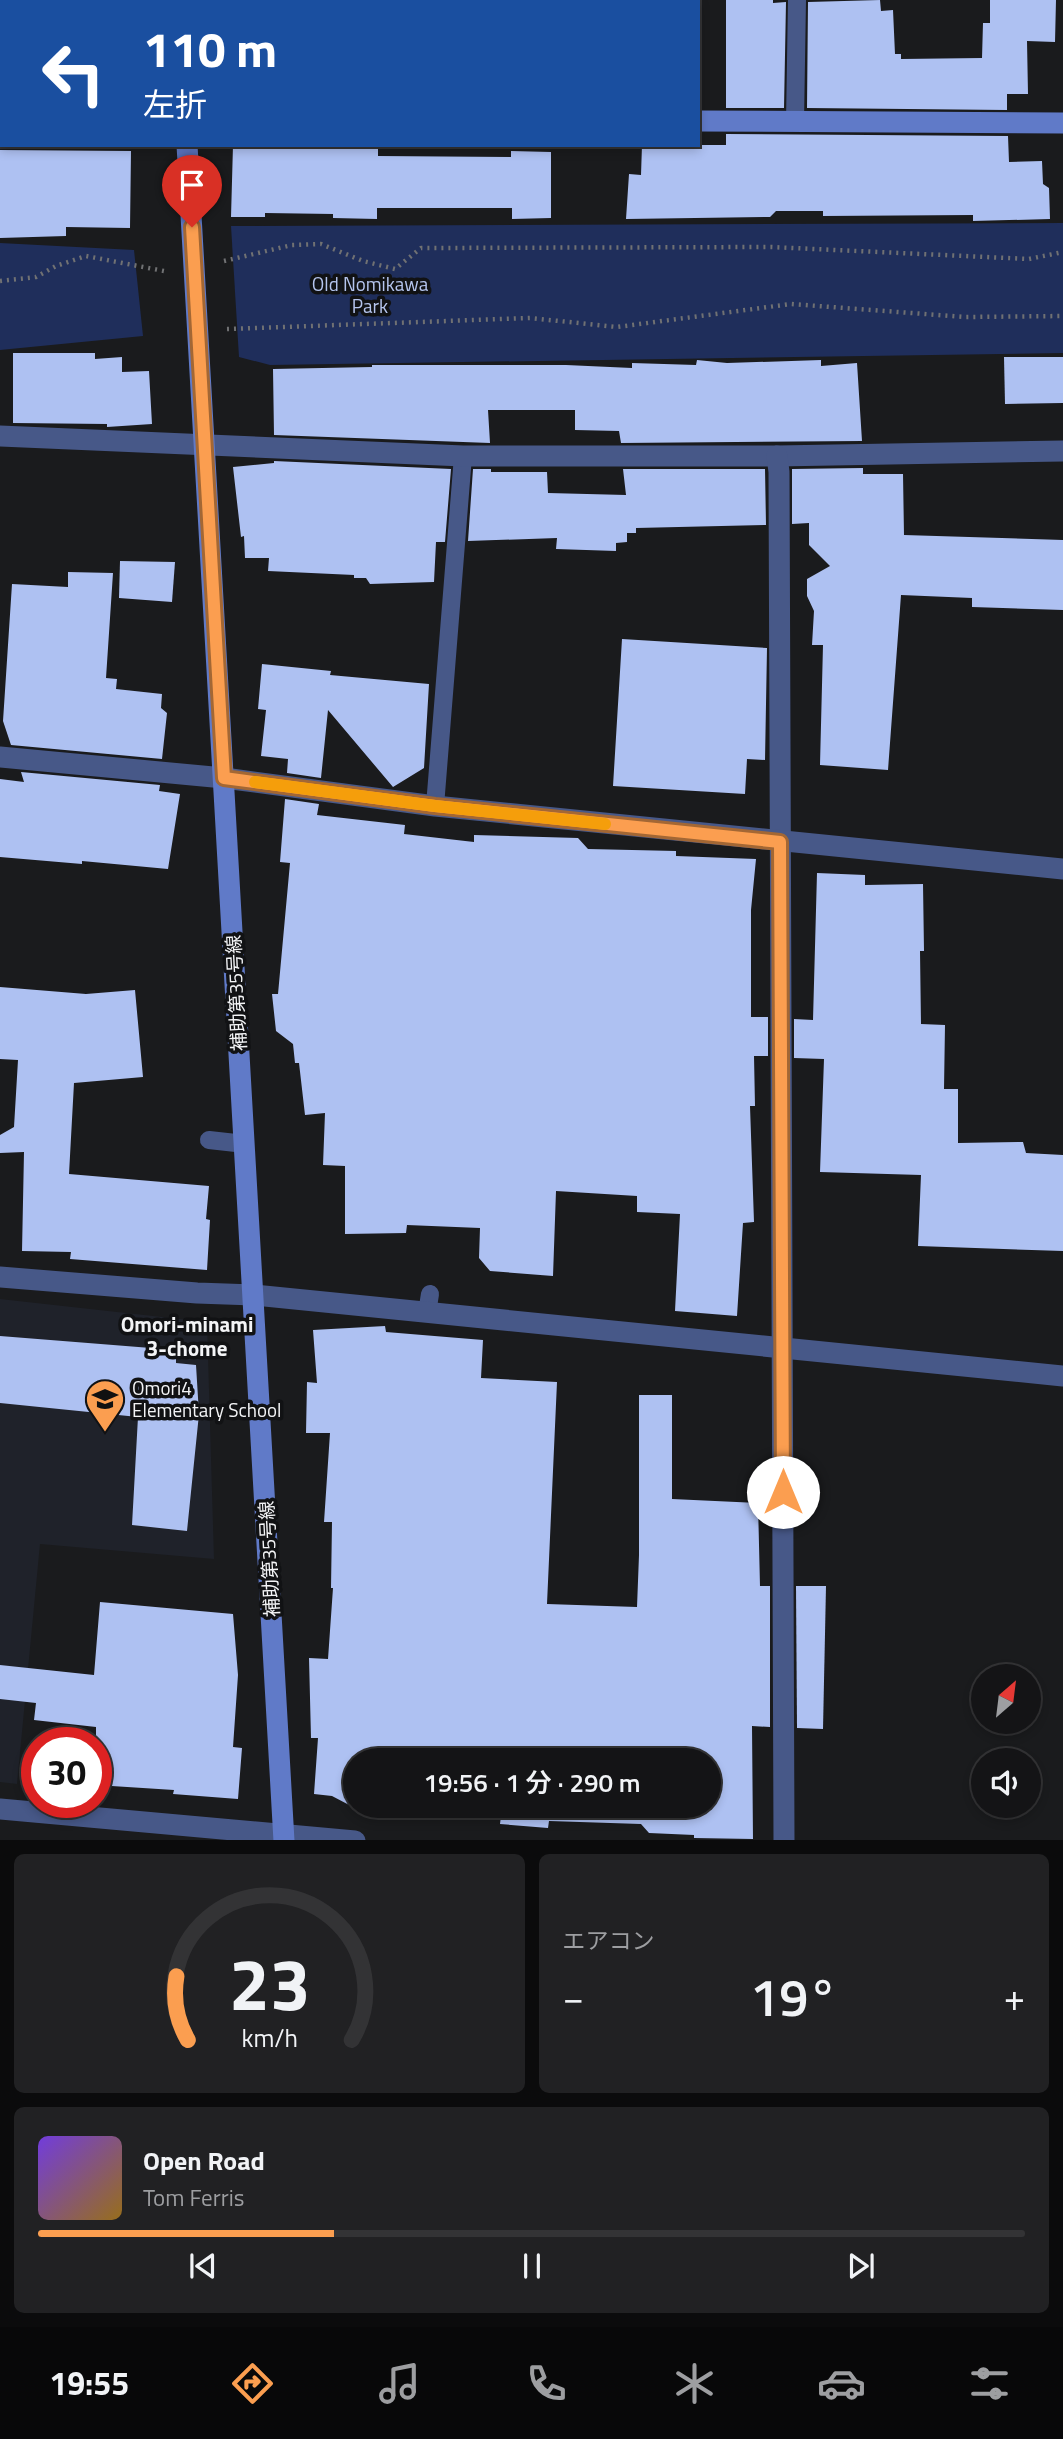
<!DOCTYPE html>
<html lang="ja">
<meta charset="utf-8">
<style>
:root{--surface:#141416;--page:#212123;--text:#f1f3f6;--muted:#9d9ea1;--line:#333335;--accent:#fb9e50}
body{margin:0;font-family:"Titillium Web","Noto Sans JP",sans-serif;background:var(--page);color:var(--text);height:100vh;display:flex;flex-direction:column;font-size:26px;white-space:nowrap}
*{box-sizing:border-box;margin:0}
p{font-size:23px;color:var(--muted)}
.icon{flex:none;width:38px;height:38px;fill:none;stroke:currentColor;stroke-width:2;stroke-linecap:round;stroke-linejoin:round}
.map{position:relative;height:1840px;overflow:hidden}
.side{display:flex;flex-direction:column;gap:14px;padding:14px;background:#0b0b0c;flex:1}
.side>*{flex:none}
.banner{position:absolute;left:0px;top:0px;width:700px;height:147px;box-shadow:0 4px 10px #0003,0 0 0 2px var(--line);background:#1a4fa0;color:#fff;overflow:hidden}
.needle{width:46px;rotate:28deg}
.buttons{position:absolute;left:971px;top:1664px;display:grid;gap:14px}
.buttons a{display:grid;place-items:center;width:70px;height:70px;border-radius:50%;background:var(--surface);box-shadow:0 4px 10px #0003,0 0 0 2px var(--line);font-size:35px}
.speed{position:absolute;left:21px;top:1727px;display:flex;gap:14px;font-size:35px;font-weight:700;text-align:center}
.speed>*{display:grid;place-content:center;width:91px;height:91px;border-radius:50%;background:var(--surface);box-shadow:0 4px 10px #0003,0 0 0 2px var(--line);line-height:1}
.speed .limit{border:10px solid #d22;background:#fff;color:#111}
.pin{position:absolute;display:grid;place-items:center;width:60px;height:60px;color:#fff;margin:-72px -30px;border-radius:50% 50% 50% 0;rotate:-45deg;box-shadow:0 0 7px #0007}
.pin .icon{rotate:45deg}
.me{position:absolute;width:77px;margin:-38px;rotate:0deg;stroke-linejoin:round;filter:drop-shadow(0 0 5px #0008)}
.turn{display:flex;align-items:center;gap:24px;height:147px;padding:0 28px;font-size:32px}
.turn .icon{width:91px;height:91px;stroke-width:2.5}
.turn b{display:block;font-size:49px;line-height:60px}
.big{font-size:52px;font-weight:600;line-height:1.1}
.side .card{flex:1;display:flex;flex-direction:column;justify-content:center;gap:10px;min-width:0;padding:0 24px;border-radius:10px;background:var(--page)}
.side .dial{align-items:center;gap:0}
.dial svg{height:182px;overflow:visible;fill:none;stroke:var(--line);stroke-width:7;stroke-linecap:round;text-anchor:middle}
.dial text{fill:var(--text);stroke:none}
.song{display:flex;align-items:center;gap:21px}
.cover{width:84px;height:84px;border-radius:10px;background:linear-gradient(135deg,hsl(260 70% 55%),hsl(40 70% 35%))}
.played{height:7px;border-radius:4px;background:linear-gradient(90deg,var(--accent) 30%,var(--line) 30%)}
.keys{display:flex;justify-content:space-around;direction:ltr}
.heat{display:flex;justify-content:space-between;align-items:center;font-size:38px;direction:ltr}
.side .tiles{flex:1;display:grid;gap:14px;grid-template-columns:1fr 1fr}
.card:last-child{grid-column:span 2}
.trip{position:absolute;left:343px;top:1748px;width:378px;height:70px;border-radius:35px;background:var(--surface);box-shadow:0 4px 10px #0003,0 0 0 2px var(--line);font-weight:600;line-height:70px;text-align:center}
.menu{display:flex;height:112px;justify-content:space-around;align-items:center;background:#080809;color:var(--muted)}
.menu .icon{width:49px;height:49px}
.menu .active{color:var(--accent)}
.menu b{font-size:32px;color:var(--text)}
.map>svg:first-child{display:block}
</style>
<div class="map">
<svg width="1063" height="1841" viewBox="0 0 1063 1841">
<rect width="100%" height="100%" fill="#1a1b1d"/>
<!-- built -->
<polygon fill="#1f222a" points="0,1299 207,1322 214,1559 40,1544 17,1784 0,1782"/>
<!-- green -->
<g fill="#1f2e5b">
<polygon points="1063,223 1063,353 270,365 239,357 231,226"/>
<polygon points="0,243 134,250 143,336 0,350"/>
</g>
<!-- building -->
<g fill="#aec1f2">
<polygon points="726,0 773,0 773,3 786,2 784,108 726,108"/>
<polygon points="880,0 881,11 893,10 895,54 901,54 901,59 982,58 983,23 990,23 990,0 1056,0 1055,42 1027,41 1028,94 1007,94 1007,110 807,108 808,2"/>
<polygon points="726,134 1008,136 1009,162 1042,161 1043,184 1049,188 1050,219 973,221 973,215 823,216 823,211 776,211 770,217 626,219 629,174 641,175 642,145 726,145"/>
<polygon points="233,145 378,146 378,156 511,157 511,151 551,152 551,218 512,219 512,208 377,208 377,219 333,218 333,214 265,213 265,217 231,217"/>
<polygon points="0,150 131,151 130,228 66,227 66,236 0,238"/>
<polygon points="13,353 95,353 95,359 122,357 122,372 149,371 152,424 107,427 107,424 13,423"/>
<polygon points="1004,357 1063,357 1063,403 1005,404"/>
<polygon points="697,360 727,363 821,360 821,366 857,363 862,441 621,443 619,431 575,430 575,410 488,410 490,443 274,435 273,369 372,367 372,365 566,365 632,368 632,363 696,365"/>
<polygon points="274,461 451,469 445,542 436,542 434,582 370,584 366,578 354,578 354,575 268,571 269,558 245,558 244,536 241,537 233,467 274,463"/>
<polygon points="863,468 863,474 903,474 904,535 1063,540 1063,610 972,607 972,598 901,595 888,770 820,765 823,645 812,645 814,611 807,596 807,579 830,566 809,545 809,523 792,524 792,469"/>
<polygon points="473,469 491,469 491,472 547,472 548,493 626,495 623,469 765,469 766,525 636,528 636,533 627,533 627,542 616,543 616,551 556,549 557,538 468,541"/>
<polygon points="120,561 175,562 172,602 119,598"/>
<polygon points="68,572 113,573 106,678 117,679 116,689 162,694 161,708 167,713 162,759 11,745 3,721 12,584 68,587"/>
<polygon points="622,639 767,648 765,760 747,759 745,794 613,786"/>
<polygon points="262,664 331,671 330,675 429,684 424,768 393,787 328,710 321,778 287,773 288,759 261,756 266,710 258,709"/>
<polygon points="21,772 160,785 159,791 180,794 168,869 82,861 82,864 0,857 0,779 24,782"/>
<polygon points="285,799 319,804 317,815 405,825 404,834 474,842 474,835 578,838 588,849 676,851 676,856 756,859 751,910 751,1017 768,1017 768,1056 754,1056 755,1106 750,1106 754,1222 743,1223 737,1316 675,1311 680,1214 637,1212 637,1196 556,1191 553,1276 490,1271 479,1258 480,1228 407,1225 406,1233 345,1234 345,1166 323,1165 325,1113 305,1115 299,1063 295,1063 293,1044 276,1031 272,994 278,994 290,863 280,862"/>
<polygon points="817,873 865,875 865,885 923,884 924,951 920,951 921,1024 945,1025 944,1089 958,1089 958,1143 1023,1142 1026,1153 1063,1155 1063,1251 918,1246 921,1175 820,1172 824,1059 794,1058 794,1019 813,1020"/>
<polygon points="0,987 86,994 135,990 143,1077 74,1083 69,1174 209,1186 206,1219 210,1220 207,1270 70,1259 71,1252 22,1251 24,1152 0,1153 0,1135 14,1127 18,1060 0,1059"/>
<polygon points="385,1326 386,1332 483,1340 481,1378 557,1382 547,1604 637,1607 639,1555 639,1395 672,1395 672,1499 758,1503 760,1586 770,1586 770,1727 752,1726 753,1839 694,1838 694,1835 649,1833 641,1824 549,1821 548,1828 500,1824 501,1816 430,1809 430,1816 392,1816 393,1806 709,1806 709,1760 355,1760 355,1806 368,1806 353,1807 332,1796 314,1794 318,1738 311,1738 309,1658 328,1659 333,1588 331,1588 332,1522 324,1522 330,1433 306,1433 307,1382 317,1383 313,1330"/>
<polygon points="0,1336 176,1350 176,1363 196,1365 199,1414 187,1531 132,1525 138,1417 0,1403"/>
<polygon points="796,1586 826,1586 823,1729 797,1728"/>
<polygon points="100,1602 233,1614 238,1675 233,1747 242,1748 238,1799 173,1794 174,1790 96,1785 96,1727 34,1720 36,1703 0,1699 0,1665 94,1675"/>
</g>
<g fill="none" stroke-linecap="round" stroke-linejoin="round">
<!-- path -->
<g stroke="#707173" stroke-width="4.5" stroke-dasharray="2 5" stroke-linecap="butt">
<polyline points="224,261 292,245 321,244 363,261 395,269 421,248 771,247 1029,259 1063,252"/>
<polyline points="0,281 36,277 56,266 86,256 164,271"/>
<polyline points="227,329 530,318 617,327 791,304 965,317 1063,316"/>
</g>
<!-- lane -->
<g stroke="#475888" stroke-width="18">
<polyline points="795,122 797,0"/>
<polyline points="435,806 463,456"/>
<polyline points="209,1140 245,1144"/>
<polyline points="427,1313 430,1294"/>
</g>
<!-- street -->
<g stroke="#475888" stroke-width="21">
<polyline points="0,436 463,456 777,456 1063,451"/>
<polyline points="777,456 779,472 784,1841"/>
<polyline points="0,757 224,778 435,806 1063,869"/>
<polyline points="0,1277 197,1293 254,1295 1063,1376"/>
<polyline points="0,1809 355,1841"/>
</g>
<!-- secondary -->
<g stroke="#607ac8" stroke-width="21">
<polyline points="185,0 185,2"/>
<polyline points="0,117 2,117"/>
<polyline points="698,121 1063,123"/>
<polyline points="187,145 284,1841"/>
</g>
</g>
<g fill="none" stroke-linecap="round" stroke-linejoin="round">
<!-- route casing -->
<g stroke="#a36734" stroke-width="18">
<polyline id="route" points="192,227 224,778 435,806 780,842 783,1492"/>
</g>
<!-- route -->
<use href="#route" stroke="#fb9e50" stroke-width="12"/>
<!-- slow -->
<polyline stroke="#f59e0b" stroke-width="12" points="255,782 435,806 605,824"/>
</g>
<!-- icons -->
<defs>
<g id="school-pin" transform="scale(2.0125)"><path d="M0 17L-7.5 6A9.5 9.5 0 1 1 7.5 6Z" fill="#fb9e50" stroke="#111214"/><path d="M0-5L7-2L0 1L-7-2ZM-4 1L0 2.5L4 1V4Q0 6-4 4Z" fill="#111"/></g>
</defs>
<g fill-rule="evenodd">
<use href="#school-pin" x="105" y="1399"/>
</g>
<g text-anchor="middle" stroke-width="7" stroke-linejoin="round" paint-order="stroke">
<!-- park labels -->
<g font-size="19" fill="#b5c5ee" stroke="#111214">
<text x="370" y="291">Old Nomikawa<tspan x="370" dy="22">Park</tspan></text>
</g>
<!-- street labels -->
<g font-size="19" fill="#f3f4f6" stroke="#111214">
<text transform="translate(236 993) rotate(-93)" y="7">補助第35号線</text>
<text transform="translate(269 1559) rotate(-93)" y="7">補助第35号線</text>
</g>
<!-- poi labels -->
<g font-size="19" fill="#f3f4f6" stroke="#111214" text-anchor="start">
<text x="132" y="1395">Omori4<tspan x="132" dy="22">Elementary School</tspan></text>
</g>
<!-- neighbourhood labels -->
<g font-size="21" font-weight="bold" fill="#f3f4f6" stroke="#111214">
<text x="187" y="1332">Omori-minami<tspan x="187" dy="24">3-chome</tspan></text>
</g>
</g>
</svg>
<div class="buttons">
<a><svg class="needle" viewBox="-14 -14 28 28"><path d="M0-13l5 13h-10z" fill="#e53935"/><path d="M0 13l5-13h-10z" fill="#9d9ea1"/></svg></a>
<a><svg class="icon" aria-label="sound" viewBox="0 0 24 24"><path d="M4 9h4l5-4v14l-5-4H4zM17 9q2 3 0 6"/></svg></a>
</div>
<div class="speed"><div class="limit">30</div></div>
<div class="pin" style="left:192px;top:227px;background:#d93025"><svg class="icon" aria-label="arrive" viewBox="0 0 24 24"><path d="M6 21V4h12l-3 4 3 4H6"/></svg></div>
<svg class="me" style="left:783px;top:1492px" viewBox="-20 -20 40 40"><circle r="19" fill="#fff"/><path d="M0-13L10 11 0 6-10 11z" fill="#fb9e50"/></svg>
<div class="trip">19:56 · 1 分 · 290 m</div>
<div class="banner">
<div class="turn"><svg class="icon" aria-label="left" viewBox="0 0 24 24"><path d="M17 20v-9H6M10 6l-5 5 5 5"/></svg><div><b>110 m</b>左折</div></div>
</div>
</div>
<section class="side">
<div class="tiles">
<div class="card dial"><svg viewBox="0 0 100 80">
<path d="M14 69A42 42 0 1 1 86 69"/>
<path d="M14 69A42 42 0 0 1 9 41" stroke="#fb9e50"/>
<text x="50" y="56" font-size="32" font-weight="700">23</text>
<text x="50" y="72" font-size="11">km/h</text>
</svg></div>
<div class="card"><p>エアコン</p>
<div class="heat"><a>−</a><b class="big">19°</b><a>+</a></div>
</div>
<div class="card">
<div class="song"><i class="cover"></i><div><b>Open Road</b><p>Tom Ferris</p></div></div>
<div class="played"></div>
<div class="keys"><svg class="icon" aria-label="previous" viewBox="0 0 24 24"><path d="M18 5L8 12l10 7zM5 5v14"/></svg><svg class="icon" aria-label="pause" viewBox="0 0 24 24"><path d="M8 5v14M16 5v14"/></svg><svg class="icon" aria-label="next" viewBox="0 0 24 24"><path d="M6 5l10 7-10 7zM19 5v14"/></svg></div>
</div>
</div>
</section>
<nav class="menu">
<b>19:55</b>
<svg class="icon active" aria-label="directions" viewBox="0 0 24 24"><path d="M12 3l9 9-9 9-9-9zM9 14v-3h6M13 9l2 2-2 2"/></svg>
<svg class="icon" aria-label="music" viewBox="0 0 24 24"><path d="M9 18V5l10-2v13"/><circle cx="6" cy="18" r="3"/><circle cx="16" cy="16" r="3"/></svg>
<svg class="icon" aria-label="phone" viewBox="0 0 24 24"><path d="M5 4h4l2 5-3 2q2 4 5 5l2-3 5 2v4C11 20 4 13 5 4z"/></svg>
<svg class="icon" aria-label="climate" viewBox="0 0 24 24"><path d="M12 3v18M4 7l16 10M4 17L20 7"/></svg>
<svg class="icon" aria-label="car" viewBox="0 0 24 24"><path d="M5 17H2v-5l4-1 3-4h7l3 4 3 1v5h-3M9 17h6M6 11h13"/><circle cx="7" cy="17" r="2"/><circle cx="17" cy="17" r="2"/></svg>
<svg class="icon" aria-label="filters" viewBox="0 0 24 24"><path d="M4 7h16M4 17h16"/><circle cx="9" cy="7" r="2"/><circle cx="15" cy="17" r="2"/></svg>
</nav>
